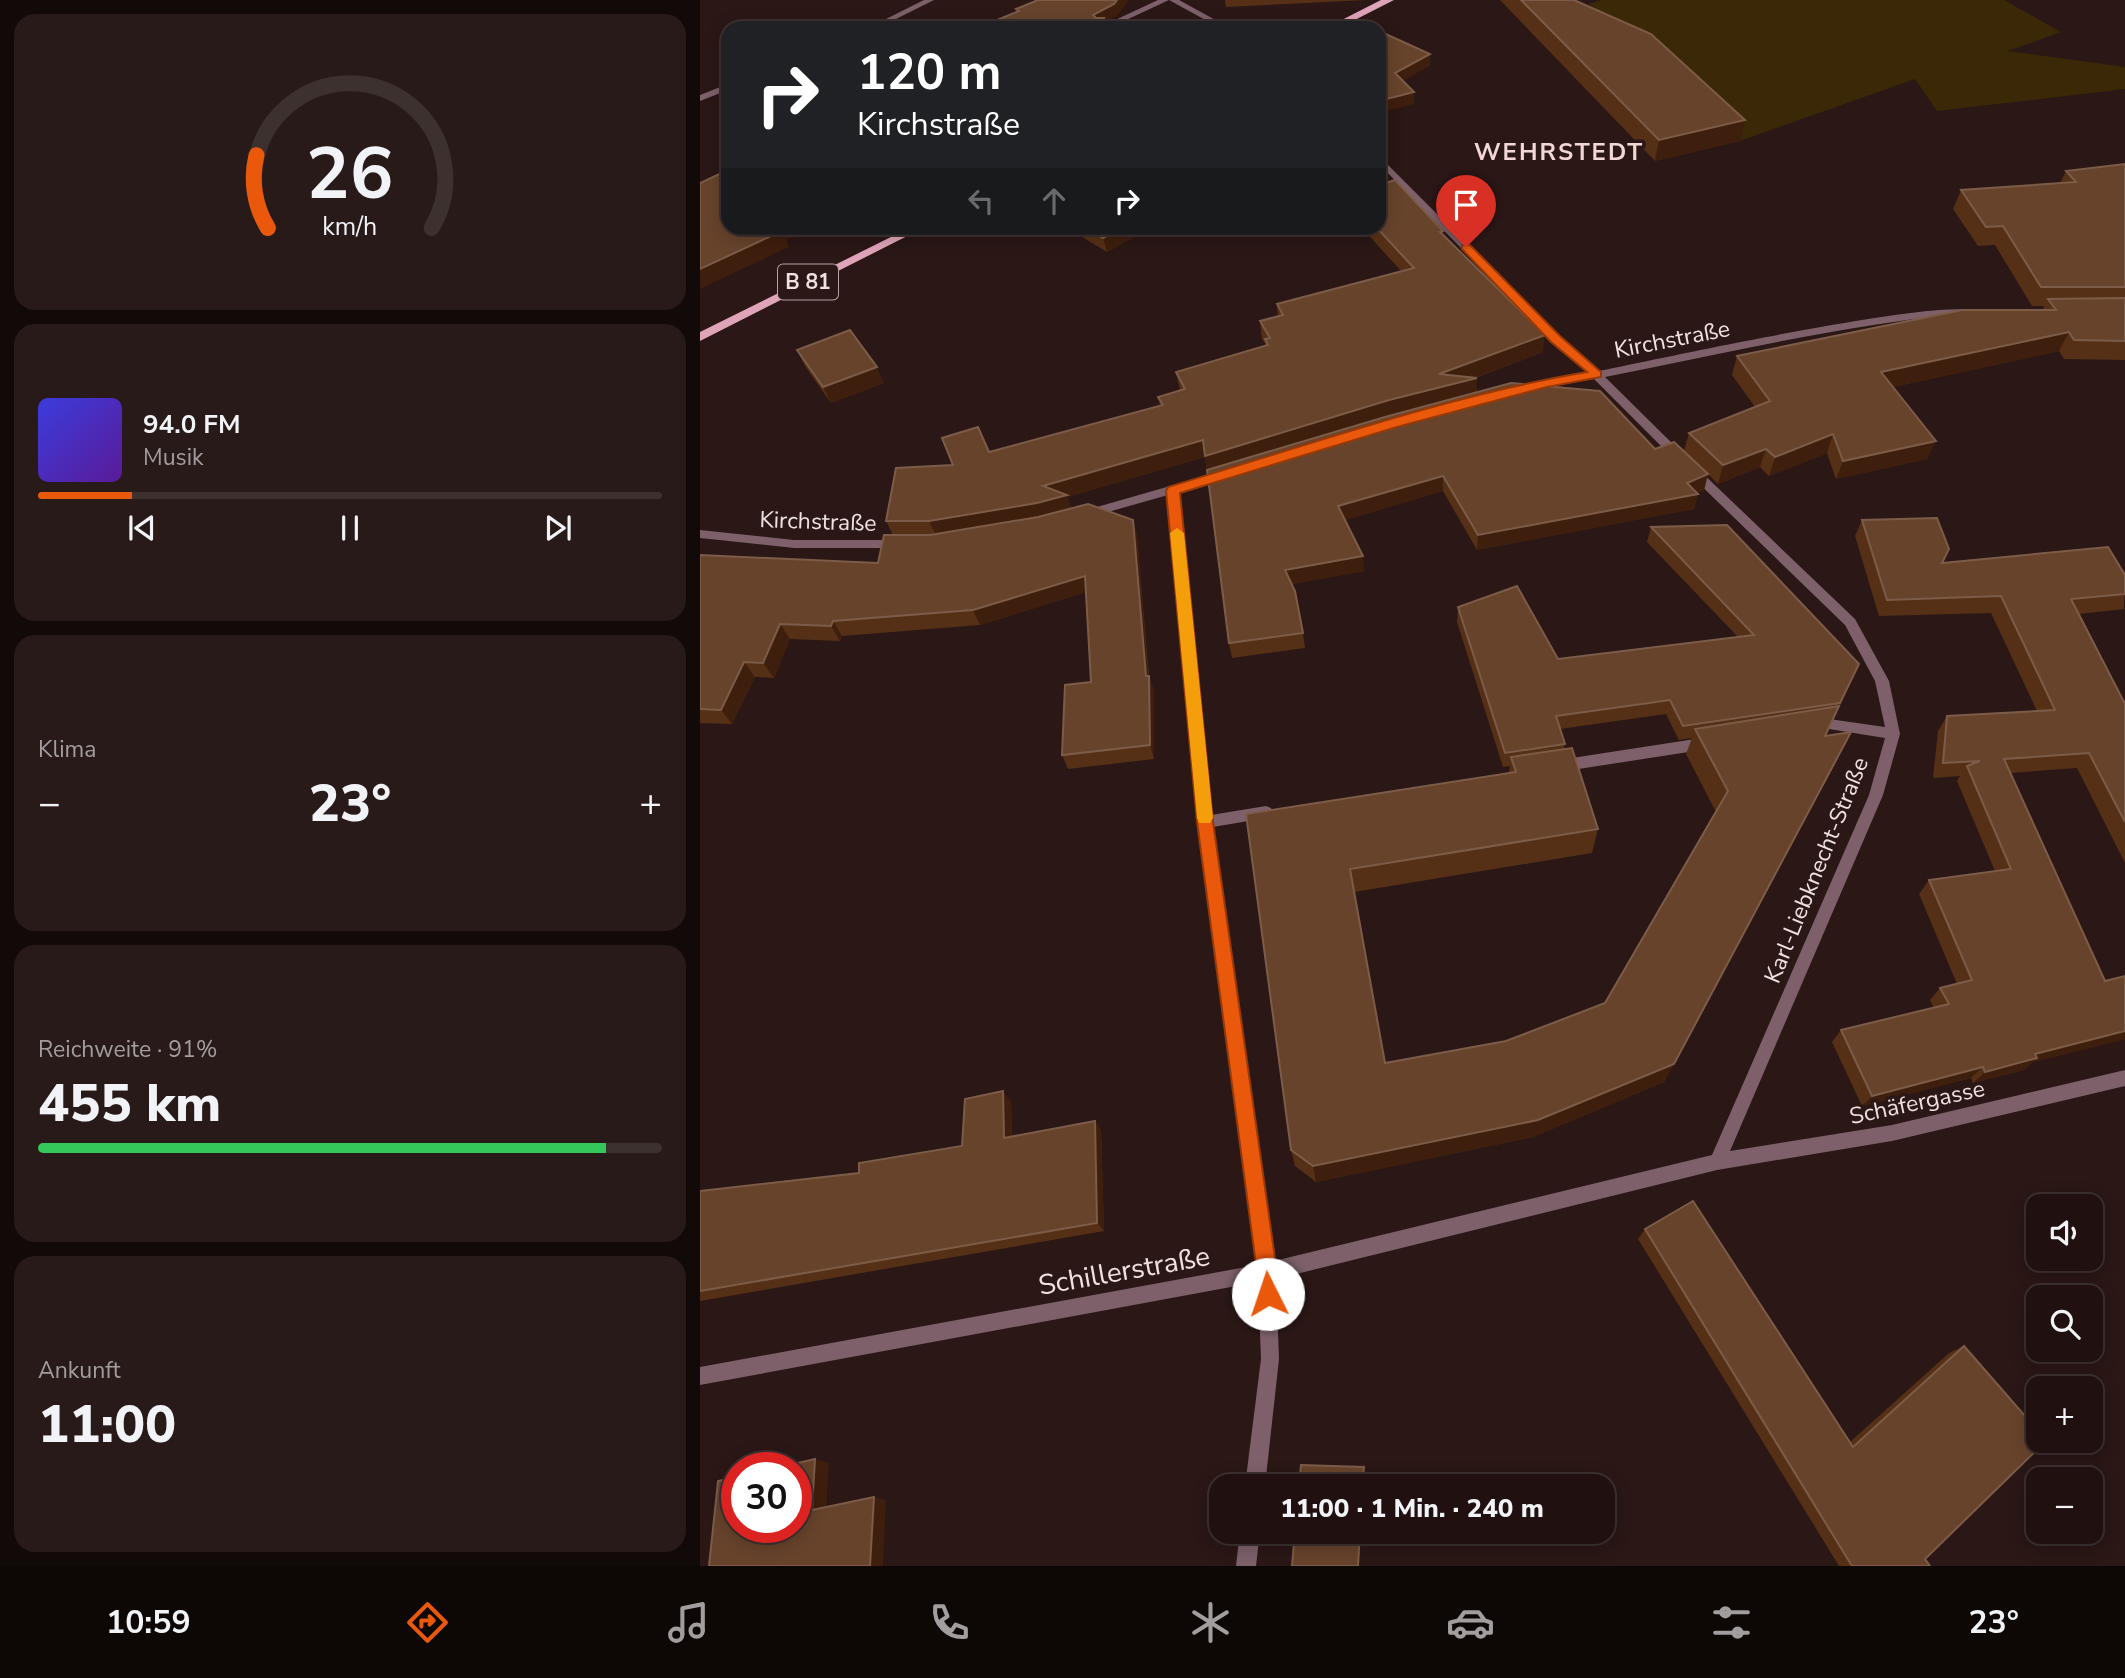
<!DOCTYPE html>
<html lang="de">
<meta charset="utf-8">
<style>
:root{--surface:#201110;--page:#281a19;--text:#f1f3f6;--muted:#a29d9f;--line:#3d3130;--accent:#ea580c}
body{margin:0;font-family:"Nunito Sans",sans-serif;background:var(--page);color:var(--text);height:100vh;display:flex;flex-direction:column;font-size:26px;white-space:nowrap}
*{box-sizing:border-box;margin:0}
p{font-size:23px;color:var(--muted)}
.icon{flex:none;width:38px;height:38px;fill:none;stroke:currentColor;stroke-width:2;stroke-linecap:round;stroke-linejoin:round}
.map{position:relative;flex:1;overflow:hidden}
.panel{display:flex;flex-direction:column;gap:14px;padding:14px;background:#120909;width:700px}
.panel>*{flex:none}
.banner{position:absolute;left:21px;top:21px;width:665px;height:214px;border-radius:21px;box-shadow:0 4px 18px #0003,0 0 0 2px var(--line);background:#202124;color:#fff;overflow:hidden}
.buttons{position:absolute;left:1326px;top:1194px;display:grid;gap:14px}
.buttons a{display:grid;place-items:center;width:77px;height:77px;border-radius:14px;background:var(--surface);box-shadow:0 4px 18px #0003,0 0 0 2px var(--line);font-size:35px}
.speed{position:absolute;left:21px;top:1452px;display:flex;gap:14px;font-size:35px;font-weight:700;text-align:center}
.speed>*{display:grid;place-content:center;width:91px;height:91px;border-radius:50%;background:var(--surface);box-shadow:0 4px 18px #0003,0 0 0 2px var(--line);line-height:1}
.speed .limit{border:10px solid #d22;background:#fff;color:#111}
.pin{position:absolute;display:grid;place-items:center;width:60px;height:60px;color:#fff;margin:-72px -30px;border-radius:50% 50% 50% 0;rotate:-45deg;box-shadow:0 0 7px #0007}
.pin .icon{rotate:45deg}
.me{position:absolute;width:77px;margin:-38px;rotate:356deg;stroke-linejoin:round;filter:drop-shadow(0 0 5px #0008)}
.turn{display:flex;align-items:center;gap:24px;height:147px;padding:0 21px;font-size:32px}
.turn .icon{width:91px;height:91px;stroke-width:2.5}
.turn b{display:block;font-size:49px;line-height:60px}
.lanes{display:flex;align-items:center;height:66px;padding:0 21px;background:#0003;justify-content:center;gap:35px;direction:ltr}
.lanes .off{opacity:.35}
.big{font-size:52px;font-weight:800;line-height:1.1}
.panel .widget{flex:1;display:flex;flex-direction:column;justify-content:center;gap:10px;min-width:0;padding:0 24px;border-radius:21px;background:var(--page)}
.panel .dial{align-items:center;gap:0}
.dial svg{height:182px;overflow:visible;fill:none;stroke:var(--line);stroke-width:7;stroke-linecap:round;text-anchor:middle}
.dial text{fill:var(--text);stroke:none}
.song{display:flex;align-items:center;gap:21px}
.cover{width:84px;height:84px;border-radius:10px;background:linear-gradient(135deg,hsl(240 70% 55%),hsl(270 70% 35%))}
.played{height:7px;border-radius:4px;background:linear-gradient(90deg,var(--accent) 15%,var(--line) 15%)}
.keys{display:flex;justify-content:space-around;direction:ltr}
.heat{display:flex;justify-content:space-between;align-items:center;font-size:38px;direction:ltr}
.charge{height:10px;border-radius:5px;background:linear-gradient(90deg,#34c759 91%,var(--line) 0)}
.trip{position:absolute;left:509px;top:1474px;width:406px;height:70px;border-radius:21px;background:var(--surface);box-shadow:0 4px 18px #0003,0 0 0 2px var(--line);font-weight:800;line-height:70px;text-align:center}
.tab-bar{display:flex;height:112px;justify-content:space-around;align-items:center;background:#0d0706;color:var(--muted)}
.tab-bar .icon{width:49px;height:49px}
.tab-bar .current{color:var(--accent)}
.tab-bar b{font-size:32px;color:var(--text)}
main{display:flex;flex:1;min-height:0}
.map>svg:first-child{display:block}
</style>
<main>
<section class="panel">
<div class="widget dial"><svg viewBox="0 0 100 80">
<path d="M14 69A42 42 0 1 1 86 69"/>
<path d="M14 69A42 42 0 0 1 9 37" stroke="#ea580c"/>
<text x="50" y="56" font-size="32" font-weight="700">26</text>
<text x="50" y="72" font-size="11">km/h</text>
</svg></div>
<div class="widget">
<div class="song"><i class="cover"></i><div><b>94.0 FM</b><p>Musik</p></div></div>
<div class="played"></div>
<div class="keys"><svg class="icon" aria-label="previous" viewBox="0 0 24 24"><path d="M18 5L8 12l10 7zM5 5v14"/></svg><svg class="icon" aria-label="pause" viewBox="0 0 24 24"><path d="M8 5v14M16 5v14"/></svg><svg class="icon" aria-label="next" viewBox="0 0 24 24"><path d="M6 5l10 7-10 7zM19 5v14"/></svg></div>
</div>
<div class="widget"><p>Klima</p>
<div class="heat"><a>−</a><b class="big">23°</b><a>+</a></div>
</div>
<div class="widget"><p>Reichweite · 91%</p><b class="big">455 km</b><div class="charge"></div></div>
<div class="widget"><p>Ankunft</p><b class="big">11:00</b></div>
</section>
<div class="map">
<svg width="1425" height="1566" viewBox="0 0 1425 1566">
<rect width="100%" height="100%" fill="#2a1716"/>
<!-- green -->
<polygon fill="#3a2807" points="901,0 1304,0 1361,32 1308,51 1425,67 1425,89 1237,111 1215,79 1040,141 947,53 889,4"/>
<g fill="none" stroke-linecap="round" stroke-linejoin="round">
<!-- service -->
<polygon fill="#7d606a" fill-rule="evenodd" points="458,0 469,0 409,28 398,28"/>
<!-- minor -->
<g fill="#7d606a" fill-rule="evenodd">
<polygon points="224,0 234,0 178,28 168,28"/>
<polygon points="469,0 479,0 530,28 520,28"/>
<polygon points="28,84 28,90 0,101 0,95"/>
<path d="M679,156l181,181 39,34c49,-10 352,-76 376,-59 -5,3 -56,6 -68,8 -101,14 -202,37 -302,57l77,76 2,3 -6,4 -4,-1 -80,-80 -77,13v-4l71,-15 -36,-32 -173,-177z"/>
<polygon points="992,466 996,467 1155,619 1189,681 1200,734 1183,795 1030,1151 1192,1125 1425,1070 1425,1086 1192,1141 1017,1170 576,1279 579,1359 565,1486 545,1486 561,1359 558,1282 0,1385 0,1367 557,1265 498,822 468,495 387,518 381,514 383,511 526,470 530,471 530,477 479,492 511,815 566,806 571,808 573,812 571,816 566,818 513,827 574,1261 1012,1155 1169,795 1185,738 1129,729 1110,730 1108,726 1110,722 1129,719 1185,727 1175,681 1145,625 988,473 988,467"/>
<polygon points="0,530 94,540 198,540 204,544 198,548 94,548 0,538"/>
<polygon points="1008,737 1013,739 1015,743 1013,747 1008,749 859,772 854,770 852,766 854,762 859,760"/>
<polygon points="540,1531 560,1531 556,1566 536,1566"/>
</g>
<!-- primary -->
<g fill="#e0a4b9" fill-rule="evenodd">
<polygon points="681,0 694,0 639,28 626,28"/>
<polygon points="209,228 223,228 0,341 0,332"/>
</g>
</g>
<!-- wall -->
<g fill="#563016" fill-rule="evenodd">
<polygon points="525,0 666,0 526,7"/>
<polygon points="800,0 874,0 1040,141 955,161"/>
<polygon points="1425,164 1425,360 1364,359 1359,351 1193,387 1227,459 1136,479 1127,453 1069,476 1060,467 1018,484 1008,474 1004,490 996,493 998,494 994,509 777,550 743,491 645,520 664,571 592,584 603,633 605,648 532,658 529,643 505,457 367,497 371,508 433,520 437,536 449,676 454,691 454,759 368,769 362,755 391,682 386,592 280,625 142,636 140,641 90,639 74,678 55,677 32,724 0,723 0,555 178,563 193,535 186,521 253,465 289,452 460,406 458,397 480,390 476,372 566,345 562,339 560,321 578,317 577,304 702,272 662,228 743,231 743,235 843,352 775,378 777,392 955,449 984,451 989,433 1055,407 1032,375 1037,356 1343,310 1344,306 1332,306 1295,245 1278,246 1253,209 1261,190 1360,183 1366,171"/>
<polygon points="367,228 444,228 445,231 407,252"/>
<polygon points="97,350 184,383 131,403 105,366"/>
<polygon points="1162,520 1242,563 1425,575 1424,609 1379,614 1425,704 1425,863 1377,768 1310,773 1405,981 1425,976 1425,1039 1333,1062 1324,1070 1273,1083 1271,1078 1162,1106 1132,1042 1141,1030 1234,1008 1230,1000 1240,988 1257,984 1219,894 1229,880 1295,871 1257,781 1260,776 1233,778 1238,731 1247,716 1337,711 1291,613 1179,616 1155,536"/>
<path d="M951,527l208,137 -34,72 26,-4 -13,26 -174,324 -131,55 -217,45 -21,-16 -4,-16 -45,-336 263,-41 1,-7 -7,1 -46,-145 1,-15 100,52 180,-22 -91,-95zM966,714l13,26 13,-2 -6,16 30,58 -111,191 -99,38 -121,22 -31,-171 238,-39 6,-24 -34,-80 1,-5 -5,-15z"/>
<polygon points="311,1101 312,1137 395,1121 401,1131 404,1231 0,1301 0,1191 159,1173 262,1146"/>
<polygon points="945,1229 1150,1442 1249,1353 1264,1346 1225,1559 1230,1566 1139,1566 938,1239"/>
</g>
<!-- shaded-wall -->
<g fill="#3e1e0d">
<polygon points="417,0 429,0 417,16 405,23 406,28 396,28 393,15"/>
<polygon points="730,54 730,66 695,85 695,73"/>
<polygon points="714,92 714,104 679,113 679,101"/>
<polygon points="1045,120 1040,141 955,161 959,140"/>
<polygon points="76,228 114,228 86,240 89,247 0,289 0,269"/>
<polygon points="422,228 444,228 445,231 407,252 403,238"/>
<polygon points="1369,332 1359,351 1174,391 1181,372"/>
<polygon points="845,335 843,352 768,380 777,378 776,395 508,473 505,457 367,497 372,511 237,537 229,521 343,486 739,374"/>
<polygon points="177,367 184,383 131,403 123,387"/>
<polygon points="1133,434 1127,453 1069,476 1075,457"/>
<polygon points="1236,441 1227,459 1136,479 1143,461"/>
<polygon points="1066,449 1060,467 1018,484 1023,465"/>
<polygon points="1008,474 1004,490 987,496 998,494 994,509 777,550 778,535 987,483"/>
<polygon points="743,476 743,491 639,522 638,506"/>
<polygon points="433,520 437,536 449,685 449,676 454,691 454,759 450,745 446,676"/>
<polygon points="663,556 664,571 587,585 585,570"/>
<polygon points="385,576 390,591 280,625 273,610"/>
<polygon points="133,621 142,636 140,641 131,626"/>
<polygon points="80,624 90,639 74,678 63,663"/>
<polygon points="44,662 55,677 32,724 21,710"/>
<polygon points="1151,732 964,1082 833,1137 616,1182 613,1166 838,1120"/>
<polygon points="1425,1031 1425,1039 1333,1062 1324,1070 1273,1083 1285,1072 1335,1054"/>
<polygon points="1283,1067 1271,1078 1162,1106 1172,1096"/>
<polygon points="303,1091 311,1101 312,1147 304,1138"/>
<polygon points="395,1121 401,1131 404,1231 397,1223"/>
<polygon points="115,1459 129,1463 126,1512 112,1510"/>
<polygon points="174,1497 186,1500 183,1566 170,1566"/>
<polygon points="660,1531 661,1531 659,1566 658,1566"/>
</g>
<!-- building -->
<g fill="#67432c" stroke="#7c5c48" stroke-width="2">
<polygon points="338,0 417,0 414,4 393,15 396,18 404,18 396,28 278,28 319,11 316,9"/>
<polygon points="821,0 874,0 951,34 1045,120 959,140"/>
<polygon points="679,31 730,54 695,73 714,92 679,101"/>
<polygon points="1425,164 1425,287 1341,287 1303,226 1286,227 1261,190 1376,182 1366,171"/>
<polygon points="28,170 28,228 78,228 82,231 0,269 0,183"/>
<polygon points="695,180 743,231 740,232 845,335 739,374 777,378 689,400 505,456 503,440 343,486 367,495 337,503 229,521 186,521 196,468 253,465 242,438 278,427 289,452 463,405 458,397 485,389 476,372 568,345 565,339 570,338 560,321 583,315 577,304 714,268 677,228 679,228 679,185"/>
<polygon points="387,228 422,228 403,238"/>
<polygon points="1425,298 1425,341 1374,340 1369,332 1181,372 1236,441 1143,461 1133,434 1075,457 1066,449 1023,465 989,433 1070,401 1037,356 1262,310 1356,310 1348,299"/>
<polygon points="150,330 177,367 123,387 97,350"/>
<polygon points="811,383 900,391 955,449 974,442 1008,474 987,483 998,494 778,535 743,476 638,506 663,556 585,570 595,591 603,633 529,643 507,470 685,417"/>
<polygon points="388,504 433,520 446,676 449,676 450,745 362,755 365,685 391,682 385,576 273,610 133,621 131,626 80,624 63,663 44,662 21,710 0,709 0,555 178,563 184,535 230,535 338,517"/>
<polygon points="1237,518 1249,549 1242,563 1408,547 1425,575 1425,594 1371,599 1425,704 1425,822 1389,753 1304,759 1405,981 1425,976 1425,1031 1335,1054 1337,1058 1285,1072 1283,1067 1172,1096 1141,1030 1249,1004 1240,988 1272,980 1229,880 1311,869 1267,766 1280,761 1243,763 1247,716 1355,710 1301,596 1187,600 1162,520"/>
<polygon points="1027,525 1159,664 1140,703 983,726 970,700 856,716 865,744 805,753 758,607 817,586 858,659 1054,635 951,527"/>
<polygon points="1139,706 1125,736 1151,732 974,1064 838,1120 613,1166 591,1150 546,814 816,772 811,757 872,748 898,829 650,869 685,1063 806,1041 905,1003 1028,791 995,729"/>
<polygon points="303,1091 304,1138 395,1121 397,1223 0,1291 0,1191 159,1173 159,1163 262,1146 265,1099"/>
<polygon points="993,1201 1153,1447 1264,1346 1339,1432 1339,1440 1346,1441 1225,1559 1230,1566 1152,1566 945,1229"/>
<polygon points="115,1459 112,1510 174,1497 170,1566 9,1566 18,1481 37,1477 37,1528 96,1528 96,1468 76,1468"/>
<polygon points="601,1465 664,1467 662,1486 599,1486"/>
<polygon points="595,1531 660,1531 658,1566 592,1566"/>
</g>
<!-- route -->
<path fill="#ea580c" stroke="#983908" stroke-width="2" d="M762,245h8l90,91 41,36v5l-54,10 -150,40 -217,66 33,329 64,450 1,22 -3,7 -7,3 -8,-3 -3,-29 -60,-450 -31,-331 2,-4c138,-41 277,-91 419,-115l-36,-30 -89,-93z"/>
<!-- slow -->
<polygon fill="#f59e0b" points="477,528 484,533 513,818 510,823 499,823 497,818 470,533"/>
<g text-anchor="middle" stroke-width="7" stroke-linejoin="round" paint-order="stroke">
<!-- shield labels -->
<rect fill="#2a1716" stroke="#b4a4a3" stroke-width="2" x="78" y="264.5" width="60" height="35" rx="5"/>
<g font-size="21" font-weight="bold" fill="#efe1e0">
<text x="108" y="289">B 81</text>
</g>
<!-- street labels -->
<g font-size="23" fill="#efe1e0" stroke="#2a1716">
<text transform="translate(972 339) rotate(-11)" y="8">Kirchstraße</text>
<text transform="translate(118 521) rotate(2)" y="8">Kirchstraße</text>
<text transform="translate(1116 870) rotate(-68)" y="8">Karl-Liebknecht-Straße</text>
<text transform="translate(1217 1102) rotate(-12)" y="8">Schäfergasse</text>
</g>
<!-- far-district labels -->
<g font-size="24" font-weight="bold" letter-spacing="2" fill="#f3d7d5" stroke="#2a1716">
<text x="859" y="160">WEHRSTEDT</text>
</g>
<!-- near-street labels -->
<g font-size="28" fill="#efe1e0" stroke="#2a1716">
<text transform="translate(424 1270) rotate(-10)" y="10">Schillerstraße</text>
</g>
</g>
</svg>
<div class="buttons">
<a><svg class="icon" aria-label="sound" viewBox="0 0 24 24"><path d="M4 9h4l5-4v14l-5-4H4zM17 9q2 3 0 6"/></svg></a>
<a><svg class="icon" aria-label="search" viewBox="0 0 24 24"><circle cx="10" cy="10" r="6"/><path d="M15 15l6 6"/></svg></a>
<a>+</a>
<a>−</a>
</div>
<div class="speed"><div class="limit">30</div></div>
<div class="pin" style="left:766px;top:247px;background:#d93025"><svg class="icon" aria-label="arrive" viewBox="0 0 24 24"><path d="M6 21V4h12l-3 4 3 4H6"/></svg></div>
<svg class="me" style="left:568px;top:1294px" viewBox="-20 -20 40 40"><circle r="19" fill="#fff"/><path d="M0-13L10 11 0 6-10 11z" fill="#ea580c"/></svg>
<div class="trip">11:00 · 1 Min. · 240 m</div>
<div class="banner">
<div class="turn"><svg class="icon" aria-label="right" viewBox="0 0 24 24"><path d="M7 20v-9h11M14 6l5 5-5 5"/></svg><div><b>120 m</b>Kirchstraße</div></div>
<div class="lanes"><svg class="icon off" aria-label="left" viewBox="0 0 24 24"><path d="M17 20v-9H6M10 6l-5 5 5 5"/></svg><svg class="icon off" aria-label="ahead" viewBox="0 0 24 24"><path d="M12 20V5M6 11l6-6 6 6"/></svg><svg class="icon" aria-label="right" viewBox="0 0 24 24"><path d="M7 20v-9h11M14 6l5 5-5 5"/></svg></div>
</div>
</div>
</main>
<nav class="tab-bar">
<b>10:59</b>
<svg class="icon current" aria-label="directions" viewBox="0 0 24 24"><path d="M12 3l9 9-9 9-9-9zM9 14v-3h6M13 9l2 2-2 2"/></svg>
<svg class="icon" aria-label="music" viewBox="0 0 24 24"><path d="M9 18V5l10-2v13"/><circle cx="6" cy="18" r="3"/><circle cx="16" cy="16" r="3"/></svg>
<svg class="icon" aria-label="phone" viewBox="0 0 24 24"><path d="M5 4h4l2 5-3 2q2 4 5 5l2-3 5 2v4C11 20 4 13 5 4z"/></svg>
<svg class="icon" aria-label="climate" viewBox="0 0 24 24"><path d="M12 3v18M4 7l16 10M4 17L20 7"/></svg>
<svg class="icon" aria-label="car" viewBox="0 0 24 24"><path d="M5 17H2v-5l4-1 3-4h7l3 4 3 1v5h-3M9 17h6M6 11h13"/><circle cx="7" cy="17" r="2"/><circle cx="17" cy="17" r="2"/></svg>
<svg class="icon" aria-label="filters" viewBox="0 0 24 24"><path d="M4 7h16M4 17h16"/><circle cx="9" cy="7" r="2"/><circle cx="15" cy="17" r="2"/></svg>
<b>23°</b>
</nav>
